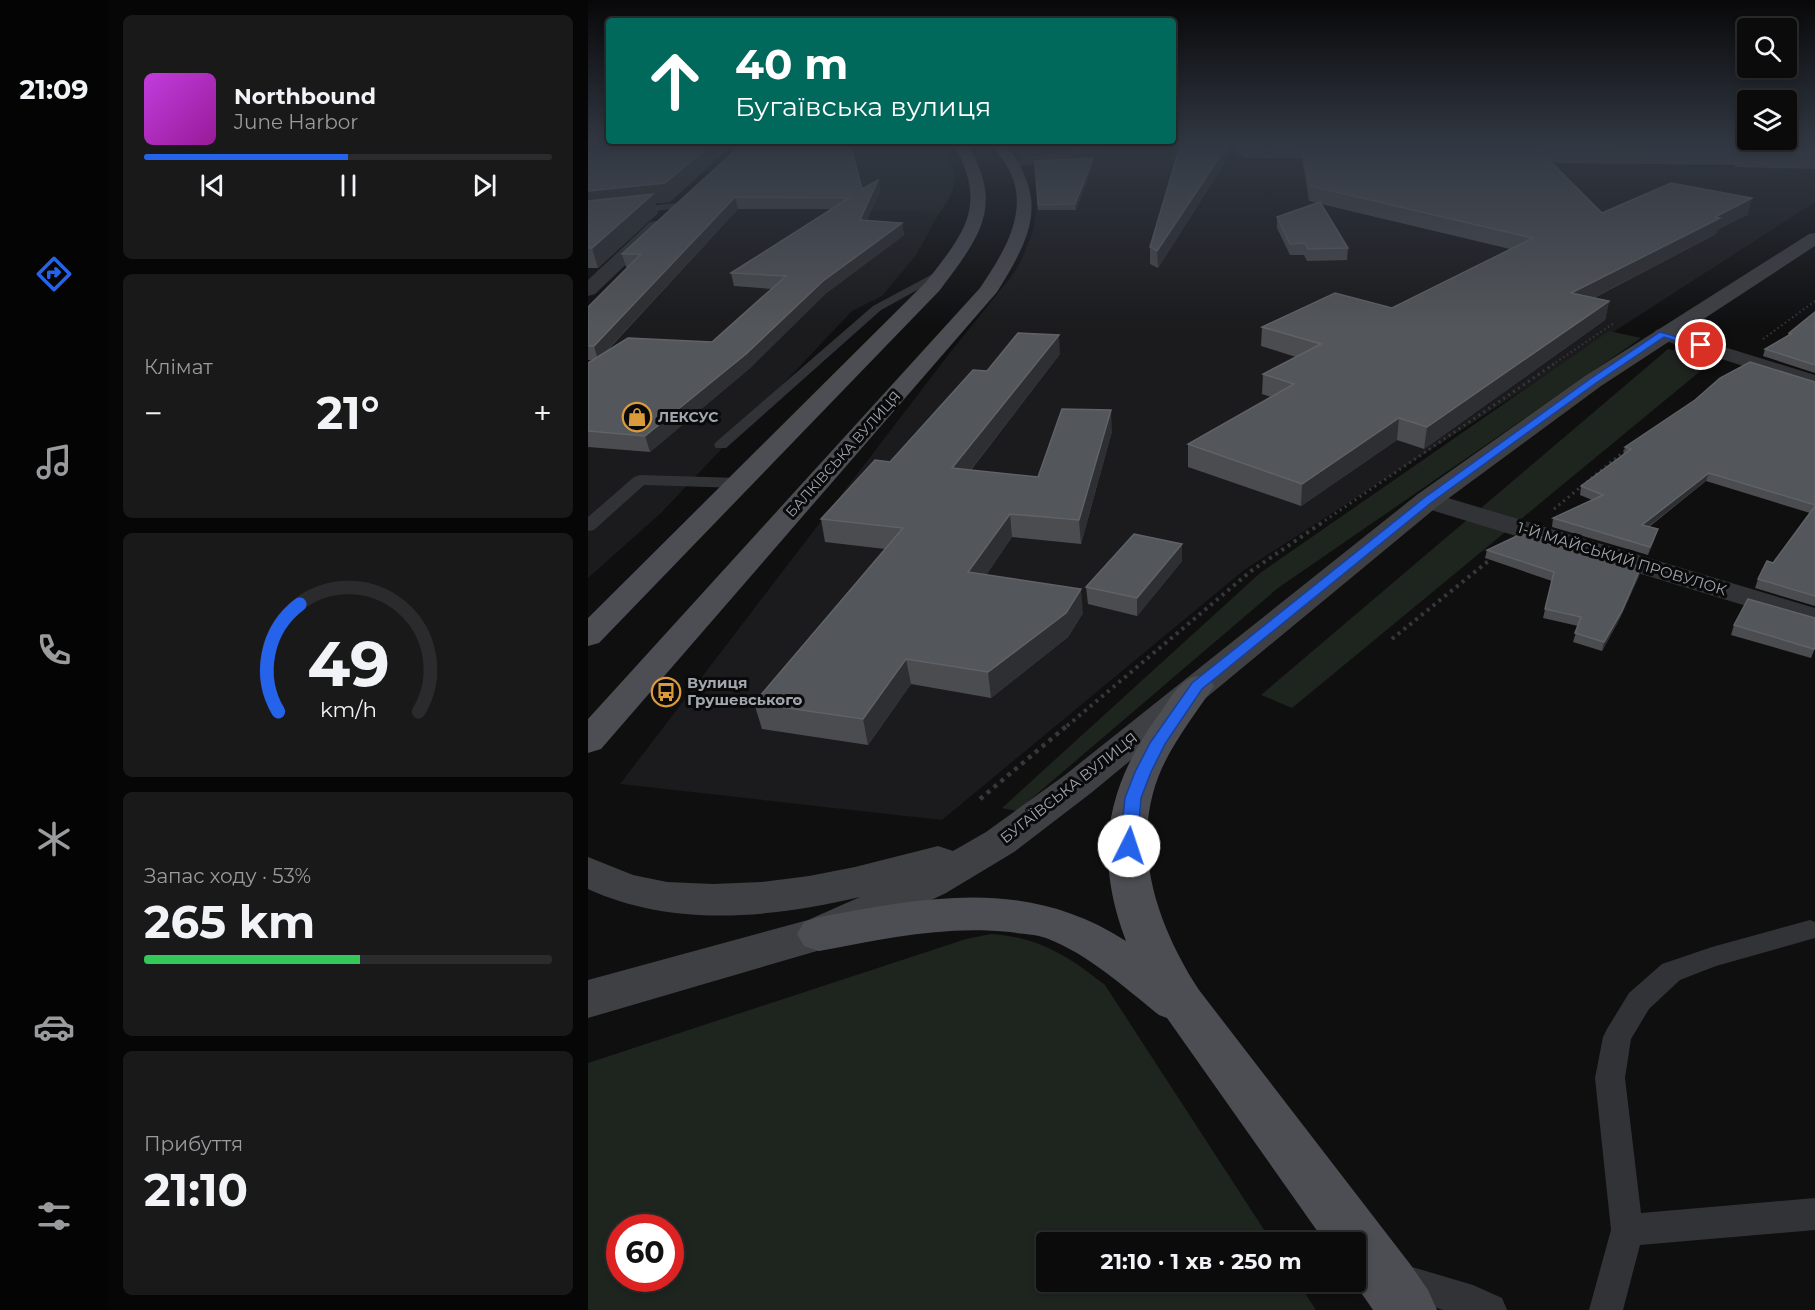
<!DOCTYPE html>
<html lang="uk">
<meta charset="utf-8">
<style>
:root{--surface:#0b0b0c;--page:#19191a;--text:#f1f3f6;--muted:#9a9b9d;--line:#2b2b2d;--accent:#2563eb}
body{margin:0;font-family:Montserrat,sans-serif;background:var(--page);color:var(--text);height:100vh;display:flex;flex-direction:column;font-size:22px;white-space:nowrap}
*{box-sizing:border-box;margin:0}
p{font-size:20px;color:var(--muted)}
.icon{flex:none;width:33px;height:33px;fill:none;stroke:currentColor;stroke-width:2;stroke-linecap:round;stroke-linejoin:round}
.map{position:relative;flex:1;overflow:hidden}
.details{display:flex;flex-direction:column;gap:15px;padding:15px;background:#060607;width:480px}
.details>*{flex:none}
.hud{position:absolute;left:18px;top:18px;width:570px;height:126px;border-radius:6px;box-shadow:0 3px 9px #0003,0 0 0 2px var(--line);background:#00695c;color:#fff;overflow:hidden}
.controls{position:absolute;left:1149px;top:18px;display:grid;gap:12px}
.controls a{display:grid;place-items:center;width:60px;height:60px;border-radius:6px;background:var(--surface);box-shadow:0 3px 9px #0003,0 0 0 2px var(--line);font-size:30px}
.speed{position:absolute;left:18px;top:1214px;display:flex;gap:12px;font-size:30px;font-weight:700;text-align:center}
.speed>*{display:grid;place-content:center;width:78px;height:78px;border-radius:50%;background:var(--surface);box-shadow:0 3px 9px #0003,0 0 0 2px var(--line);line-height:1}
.speed .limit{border:9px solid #d22;background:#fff;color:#111}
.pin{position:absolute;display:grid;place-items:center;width:51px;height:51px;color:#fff;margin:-26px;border:3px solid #fff;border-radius:50%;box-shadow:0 2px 6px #0007}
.me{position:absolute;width:66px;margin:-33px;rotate:4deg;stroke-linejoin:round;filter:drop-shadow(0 0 4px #0008)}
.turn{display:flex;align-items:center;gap:21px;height:126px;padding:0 30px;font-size:27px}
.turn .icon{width:78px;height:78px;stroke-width:2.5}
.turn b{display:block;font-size:42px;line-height:51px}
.big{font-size:45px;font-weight:700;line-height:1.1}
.details .widget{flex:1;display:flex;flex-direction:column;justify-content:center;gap:9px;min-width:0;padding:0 21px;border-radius:9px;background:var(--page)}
.details .dial{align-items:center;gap:0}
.dial svg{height:156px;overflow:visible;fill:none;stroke:var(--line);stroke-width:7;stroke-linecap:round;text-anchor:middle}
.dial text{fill:var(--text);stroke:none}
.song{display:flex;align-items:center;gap:18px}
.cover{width:72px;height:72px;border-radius:9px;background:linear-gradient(135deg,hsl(290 70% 55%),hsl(300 70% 35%))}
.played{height:6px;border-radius:3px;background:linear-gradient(90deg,var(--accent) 50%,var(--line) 50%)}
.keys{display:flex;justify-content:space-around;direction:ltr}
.heat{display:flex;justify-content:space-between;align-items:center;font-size:33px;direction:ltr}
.charge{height:9px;border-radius:4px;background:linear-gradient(90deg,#34c759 53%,var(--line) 0)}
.trip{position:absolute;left:448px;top:1232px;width:330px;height:60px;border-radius:6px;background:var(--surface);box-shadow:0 3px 9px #0003,0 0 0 2px var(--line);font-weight:700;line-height:60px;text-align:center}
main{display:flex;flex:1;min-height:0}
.tab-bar{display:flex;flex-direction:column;width:108px;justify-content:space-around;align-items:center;background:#040405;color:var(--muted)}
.tab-bar .icon{width:42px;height:42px}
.tab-bar .on{color:var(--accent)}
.tab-bar b{font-size:27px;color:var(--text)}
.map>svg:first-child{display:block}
</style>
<main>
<nav class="tab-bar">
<b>21:09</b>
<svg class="icon on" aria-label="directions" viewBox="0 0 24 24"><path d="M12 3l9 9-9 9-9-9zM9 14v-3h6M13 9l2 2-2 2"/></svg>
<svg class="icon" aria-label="music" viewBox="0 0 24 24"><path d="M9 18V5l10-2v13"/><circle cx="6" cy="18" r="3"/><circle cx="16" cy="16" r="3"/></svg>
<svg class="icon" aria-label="phone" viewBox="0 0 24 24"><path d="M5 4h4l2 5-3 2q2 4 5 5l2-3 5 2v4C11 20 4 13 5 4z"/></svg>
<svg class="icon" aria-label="climate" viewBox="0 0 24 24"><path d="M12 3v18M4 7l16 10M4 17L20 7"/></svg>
<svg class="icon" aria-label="car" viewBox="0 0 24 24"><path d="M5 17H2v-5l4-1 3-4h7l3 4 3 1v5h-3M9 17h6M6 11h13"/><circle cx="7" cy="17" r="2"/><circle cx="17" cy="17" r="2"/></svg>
<svg class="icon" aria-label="filters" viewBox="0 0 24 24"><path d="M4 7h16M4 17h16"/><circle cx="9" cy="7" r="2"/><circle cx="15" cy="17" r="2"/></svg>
</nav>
<section class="details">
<div class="widget">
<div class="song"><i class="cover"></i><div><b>Northbound</b><p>June Harbor</p></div></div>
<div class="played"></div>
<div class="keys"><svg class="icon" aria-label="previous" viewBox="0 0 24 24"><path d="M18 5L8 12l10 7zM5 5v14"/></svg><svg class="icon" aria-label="pause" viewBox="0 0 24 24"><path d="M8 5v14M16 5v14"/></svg><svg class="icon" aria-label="next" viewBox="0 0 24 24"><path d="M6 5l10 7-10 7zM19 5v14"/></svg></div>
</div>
<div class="widget"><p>Клімат</p>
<div class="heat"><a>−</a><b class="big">21°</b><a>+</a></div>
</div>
<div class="widget dial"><svg viewBox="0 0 100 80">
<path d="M14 69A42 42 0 1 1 86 69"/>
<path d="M14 69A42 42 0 0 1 25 14" stroke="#2563eb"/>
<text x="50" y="56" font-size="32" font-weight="700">49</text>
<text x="50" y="72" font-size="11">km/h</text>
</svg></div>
<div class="widget"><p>Запас ходу · 53%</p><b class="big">265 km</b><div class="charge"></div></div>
<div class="widget"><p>Прибуття</p><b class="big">21:10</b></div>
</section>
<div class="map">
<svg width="1227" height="1310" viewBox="0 0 1227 1310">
<rect width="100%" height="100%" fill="#0f0f10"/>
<!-- built -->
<g fill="#1b1b1d">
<polygon points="510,149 1092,156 1103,166 1227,168 1227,202 656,570 354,820 32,784 364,350 423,277 432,263 445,232 450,201 445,167 493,154 508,153"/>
<polygon points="122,204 283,211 352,212 328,255 294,296 264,311 73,513 0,578 0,319"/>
</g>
<!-- green -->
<g fill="#1e241e" fill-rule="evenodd">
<path d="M341,143h11c16,30 22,40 0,69l-69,-1 -47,-62h69z"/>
<polygon points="422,143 501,143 434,158"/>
<polygon points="1021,331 1053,338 690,588 429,811 414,808 672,573"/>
<polygon points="1080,349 1127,359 704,708 673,695"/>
<path d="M403,934c48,3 77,22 114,51l167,257h-225v39h250l19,29h-728v-247l378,-124zM32,1227h50v51h-50z"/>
</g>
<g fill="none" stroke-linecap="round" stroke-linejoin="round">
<!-- path-far3 -->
<g stroke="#36383b" stroke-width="2" stroke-dasharray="1.5 3" stroke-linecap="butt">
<polyline points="1175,339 1227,301"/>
<polyline points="964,365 1026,323"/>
</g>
<!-- path-far2 -->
<g stroke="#36383b" stroke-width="3" stroke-dasharray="2 4" stroke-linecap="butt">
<polyline points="966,509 1039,449"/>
<polyline points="732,524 966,364"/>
</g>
<!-- path-far1 -->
<g stroke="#36383b" stroke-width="4" stroke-dasharray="3 4.5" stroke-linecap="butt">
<polyline points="804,639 904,558"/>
<polyline points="479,726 663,571 735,522"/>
</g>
<!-- path -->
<polyline stroke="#36383b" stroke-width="4.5" stroke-dasharray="4 5" stroke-linecap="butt" points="392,799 481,724"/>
<!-- service -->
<g fill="#323336" fill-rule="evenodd">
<polygon points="234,143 312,143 308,145 235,147 231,145"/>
<polygon points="90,203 95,206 93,208 0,218 0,212"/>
<polygon points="356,268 360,269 360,273 293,310 138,448 128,448 126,445 128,442 285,306"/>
<polygon points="52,475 152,478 160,483 152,488 56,485 6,530 0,531 0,517 46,477"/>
<polygon points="1222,920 1227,922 1227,938 1128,966 1092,980 1061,1009 1043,1039 1037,1078 1053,1213 1227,1198 1227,1230 1052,1245 1035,1310 1001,1310 1023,1230 1007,1078 1015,1037 1019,1029 1041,993 1074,964 1124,947"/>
<polygon points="814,1264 885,1285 914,1298 919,1310 855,1310 802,1293 797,1281 802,1269"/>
</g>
<!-- minor -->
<g fill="#323336" fill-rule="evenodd">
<polygon points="513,143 540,143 533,147 427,168 420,164 427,160"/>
<polygon points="68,221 74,222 76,226 74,230 7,294 0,296 0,280 62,222"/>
<polygon points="1075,328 1227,375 1227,389 1068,338 1065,334 1068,330"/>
<polygon points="840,492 1227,608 1227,627 830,506 826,500 830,494"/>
</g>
<!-- secondary -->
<path fill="#3f4044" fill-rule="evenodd" d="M1227,233v13l-214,140 -163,120 -347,287 -77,59 -68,41 -112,53 -246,72v-38l220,-60 52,-23c-89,21 -187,31 -272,-8v-32l45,18 34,7 46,2 48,-2 48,-6 46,-9 83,-21 15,5 33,-19 79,-57 353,-281 167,-118 224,-142z"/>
<!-- primary -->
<g fill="#4d4e53" fill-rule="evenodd">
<path d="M365,143h14c38,64 13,93 -27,147l-341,353 -11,3v-28l338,-336c40,-51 62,-77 27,-139z"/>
<path d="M402,143h14c46,57 28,92 -7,149l-396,457 -13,4v-34l392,-431c20,-30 47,-70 33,-109 -5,-14 -14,-24 -23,-36z"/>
<path d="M609,676l12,3 5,7c-18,27 -38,52 -52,82 -34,76 -5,157 37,222l211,274 18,26 9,20h-64l-20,-29h3v-39h-31l-158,-224 -8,-3c-35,-28 -71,-61 -113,-77 -11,-4 -25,-4 -36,-6 -65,-7 -128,7 -191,19l-15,-5 -7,-12 7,-12 15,-5c110,-20 207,-40 307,24 -33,-87 -20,-155 34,-228 11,-15 19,-33 37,-37z"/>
</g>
</g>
<!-- wall -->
<g fill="#4a4c4f" fill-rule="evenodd">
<polygon points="0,143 82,202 67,203 70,213 10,268 0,268"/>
<path d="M155,143l119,46 16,-9 2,11 -13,29 35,3 2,12 -79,59 -75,74 -100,84 -62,-5v-84l5,-3h-5v-53l40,-40h-2l-4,-13zM150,209h93l-100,64 3,13 38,3 -60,53 -105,9z"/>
<polygon points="583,143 1227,143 1227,169 1147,167 1147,165 963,163 1014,213 1160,214 1129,230 1128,234 1006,298 1021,301 1017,320 836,449 809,440 713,506 600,467 600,444 683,397 674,394 675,374 708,357 673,346 674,327 804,308 922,249 733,204 760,248 759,260 719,261 716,255 702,255 689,228 689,217 730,203 721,201 714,158 657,158 645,150 570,268 562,264 562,247 592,148 583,146"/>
<polygon points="505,158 505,164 488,210 450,210 447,161"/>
<polygon points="1227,312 1227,373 1175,356 1177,349 1200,335 1201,333"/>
<polygon points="472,354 383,470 450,477 524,431 493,544 424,537 398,575 495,613 480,637 403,698 323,684 280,745 174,729 166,703 297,549 237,542 233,519 302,462 399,371"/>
<polygon points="1227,382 1227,606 1167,588 1170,579 1185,563 1222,513 1118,481 1061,527 1067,538 1060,555 964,527 965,518 1004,500 992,495 993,486 1035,455 1037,447"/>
<polygon points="594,544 594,561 549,616 500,604 498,587"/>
<polygon points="899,550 1053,567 1051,576 1031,620 1014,651 985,642 990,626 955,618 964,581 897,558"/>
<polygon points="1146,625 1227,648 1223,658 1143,635"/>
</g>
<!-- shaded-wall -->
<g fill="#2e2f32">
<polygon points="125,143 147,143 82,202 67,203 70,213 10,268 4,248 0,210 0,191"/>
<polygon points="641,143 645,143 645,150 570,268 569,251"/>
<polygon points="505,158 505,164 488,210 487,204"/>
<polygon points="290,180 292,191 274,232 272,220"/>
<polygon points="147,197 150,209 10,360 6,346"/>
<polygon points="1164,198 1160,214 1129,230 1128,234 980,311 983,293"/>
<polygon points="314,223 316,235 237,294 162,368 62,452 57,436 235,281"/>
<polygon points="1021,301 1017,320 836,449 839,427"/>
<polygon points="471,335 472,354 367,490 364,468"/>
<polygon points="523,410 524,431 493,544 491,520"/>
<polygon points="811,418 809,440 713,506 714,484"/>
<polygon points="1121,473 1118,481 1052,533 1054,525"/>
<polygon points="422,514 424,537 384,596 380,572"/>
<polygon points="1070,529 1067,538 1060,555 1062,547"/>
<polygon points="594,544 594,561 549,616 549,598"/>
<polygon points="1053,567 1051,576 1031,620 1014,651 1016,642"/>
<polygon points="493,589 495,613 480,637 403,698 400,672"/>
<polygon points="318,659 323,684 280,745 275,719"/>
</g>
<!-- building -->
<g fill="#53565a" stroke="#5f6267" stroke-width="1.5">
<polygon points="0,143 125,143 77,183 0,191"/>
<polygon points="155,143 262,143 274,189 290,180 272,220 314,223 235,281 158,354 57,436 0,431 0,363 40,338 124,342 198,276 143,273 261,198 147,197 6,346 0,346 0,307 53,254 34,254"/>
<polygon points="628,143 641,143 569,251 562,247 592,146 636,145"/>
<polygon points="656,143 1227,143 1227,154 1150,153 1156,151 949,148 1014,213 1083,183 1164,198 1127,217 1132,218 983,293 1021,301 839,427 811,418 714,484 600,444 706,384 675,374 733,344 674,327 747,293 804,308 945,238 722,186 714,144 658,144"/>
<polygon points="505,158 487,204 450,205 447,161"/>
<polygon points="65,194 4,248 0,248 0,201"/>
<polygon points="732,202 760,248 720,249 717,243 702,244 689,217"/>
<polygon points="1227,312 1227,365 1177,349 1203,334 1201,333"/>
<polygon points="430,333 471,335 364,468 450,477 474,409 523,410 491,520 422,514 380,572 493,589 478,613 400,672 318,659 275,719 166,703 315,528 233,519 287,460 302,462 385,370 399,371"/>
<polygon points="1162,362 1227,382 1227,505 1121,473 1054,525 1070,529 1062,547 965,518 1015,495 993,486 1043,449 1037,447 1107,400 1132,378"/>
<polygon points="1227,506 1227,596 1170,579 1179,561 1185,563"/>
<polygon points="937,532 1053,567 1034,611 1016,642 987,633 993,617 957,609 966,572 899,550"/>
<polygon points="546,534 594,544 549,598 498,587"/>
<polygon points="1160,599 1227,618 1227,647 1226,649 1146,625"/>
</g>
<!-- sky -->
<linearGradient id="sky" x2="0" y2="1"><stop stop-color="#080809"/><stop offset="0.44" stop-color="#313742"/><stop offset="1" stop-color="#313742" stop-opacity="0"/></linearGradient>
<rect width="1227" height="326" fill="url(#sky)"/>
<!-- route -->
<polygon fill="#2563eb" stroke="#184099" stroke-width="1.5" points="1072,332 1117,345 1113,348 1076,337 1008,383 844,502 614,689 577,744 563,772 553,798 549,846 547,850 535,850 532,846 537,798 547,772 562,743 604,683 836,498 1002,379"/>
<!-- icons -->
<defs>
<g id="shop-ring" transform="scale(1.5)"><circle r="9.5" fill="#0a0a0b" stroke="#db9b3b" stroke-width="1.5"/><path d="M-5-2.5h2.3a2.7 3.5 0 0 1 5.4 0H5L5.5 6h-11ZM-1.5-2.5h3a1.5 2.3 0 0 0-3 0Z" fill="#db9b3b"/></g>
<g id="bus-ring" transform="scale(1.5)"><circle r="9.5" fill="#0a0a0b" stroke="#db9b3b" stroke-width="1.5"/><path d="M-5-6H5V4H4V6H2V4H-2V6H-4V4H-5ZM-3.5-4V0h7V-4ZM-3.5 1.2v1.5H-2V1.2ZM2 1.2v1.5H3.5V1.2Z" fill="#db9b3b"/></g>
</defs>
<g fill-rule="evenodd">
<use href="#shop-ring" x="49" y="417"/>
<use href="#bus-ring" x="78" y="692"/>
</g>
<g text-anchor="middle" stroke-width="6" stroke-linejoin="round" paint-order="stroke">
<!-- far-poi labels -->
<g font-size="14" font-weight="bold" fill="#a1a7af" stroke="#0a0a0b" text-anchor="start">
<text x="70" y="422">ЛЕКСУС</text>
</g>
<!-- far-street labels -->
<g font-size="14" fill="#a1a7af" stroke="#0a0a0b">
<text transform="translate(255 454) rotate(-48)" y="5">БАЛКІВСЬКА ВУЛИЦЯ</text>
</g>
<!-- street labels -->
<g font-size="15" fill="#a1a7af" stroke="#0a0a0b">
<text transform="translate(1034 559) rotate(17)" y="5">1-Й МАЙСЬКИЙ ПРОВУЛОК</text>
<text transform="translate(481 788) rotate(-38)" y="5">БУГАЇВСЬКА ВУЛИЦЯ</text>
</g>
<!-- poi labels -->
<g font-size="15" font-weight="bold" fill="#a1a7af" stroke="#0a0a0b" text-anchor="start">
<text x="99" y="688">Вулиця<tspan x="99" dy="17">Грушевського</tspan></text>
</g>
</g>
</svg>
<div class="controls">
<a><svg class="icon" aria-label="search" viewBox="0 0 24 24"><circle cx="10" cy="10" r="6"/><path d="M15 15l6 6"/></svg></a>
<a><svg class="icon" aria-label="layers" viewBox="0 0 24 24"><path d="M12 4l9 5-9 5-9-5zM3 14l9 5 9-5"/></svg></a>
</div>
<div class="speed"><div class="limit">60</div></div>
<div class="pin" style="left:1113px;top:345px;background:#d93025"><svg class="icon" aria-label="arrive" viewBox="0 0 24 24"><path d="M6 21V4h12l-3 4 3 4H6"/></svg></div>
<svg class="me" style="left:541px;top:846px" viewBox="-20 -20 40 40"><circle r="19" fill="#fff"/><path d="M0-13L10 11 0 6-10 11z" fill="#2563eb"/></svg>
<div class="trip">21:10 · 1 хв · 250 m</div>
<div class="hud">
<div class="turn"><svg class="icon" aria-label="ahead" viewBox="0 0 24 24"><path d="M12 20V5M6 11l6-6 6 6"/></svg><div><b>40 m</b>Бугаївська вулиця</div></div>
</div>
</div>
</main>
